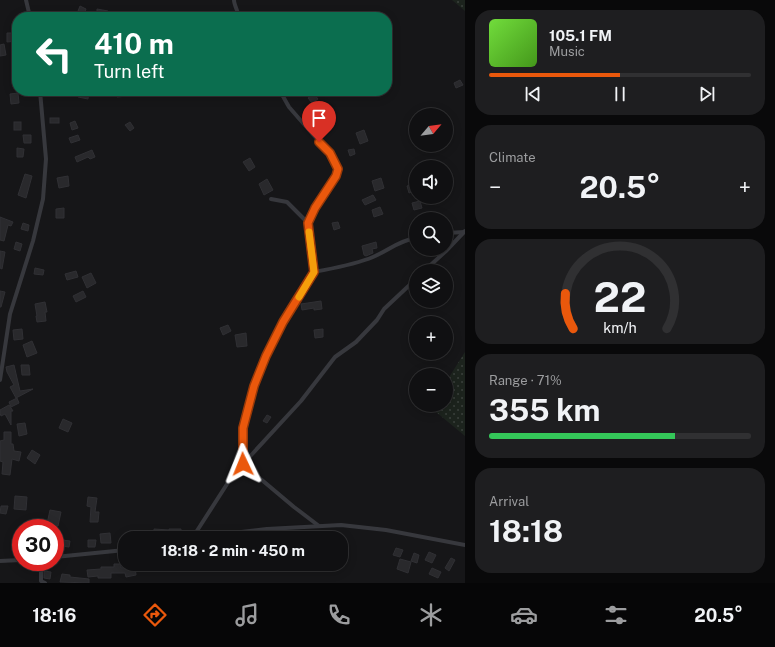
<!DOCTYPE html>
<meta charset="utf-8">
<style>
:root{--surface:#101012;--page:#1e1e20;--text:#f1f3f6;--muted:#9c9d9f;--line:#303032;--accent:#ea580c}
body{margin:0;font-family:"Public Sans",sans-serif;background:var(--page);color:var(--text);height:100vh;display:flex;flex-direction:column;font-size:15px;white-space:nowrap}
*{box-sizing:border-box;margin:0}
p{font-size:13px;color:var(--muted)}
.icon{flex:none;width:22px;height:22px;fill:none;stroke:currentColor;stroke-width:2;stroke-linecap:round;stroke-linejoin:round}
.map{position:relative;flex:1;overflow:hidden}
.details{display:flex;flex-direction:column;gap:10px;padding:10px;background:#09090a;width:310px}
.details>*{flex:none}
.banner{position:absolute;left:12px;top:12px;width:380px;height:84px;border-radius:16px;box-shadow:0 2px 10px #0003,0 0 0 1px var(--line);background:#0b6e4f;color:#fff;overflow:hidden}
.needle{width:26px;rotate:61deg}
.controls{position:absolute;left:409px;top:108px;display:grid;gap:8px}
.controls a{display:grid;place-items:center;width:44px;height:44px;border-radius:50%;background:var(--surface);box-shadow:0 2px 10px #0003,0 0 0 1px var(--line);font-size:20px}
.speed{position:absolute;left:12px;top:519px;display:flex;gap:8px;font-size:20px;font-weight:700;text-align:center}
.speed>*{display:grid;place-content:center;width:52px;height:52px;border-radius:50%;background:var(--surface);box-shadow:0 2px 10px #0003,0 0 0 1px var(--line);line-height:1}
.speed .limit{border:6px solid #d22;background:#fff;color:#111}
.pin{position:absolute;display:grid;place-items:center;width:34px;height:34px;color:#fff;margin:-41px -17px;border-radius:50% 50% 50% 0;rotate:-45deg;box-shadow:0 0 4px #0007}
.pin .icon{rotate:45deg}
.me{position:absolute;width:44px;margin:-22px;rotate:358deg;stroke-linejoin:round;filter:drop-shadow(0 0 3px #0008)}
.turn{display:flex;align-items:center;gap:14px;height:84px;padding:0 16px;font-size:18px}
.turn .icon{width:52px;height:52px;stroke-width:2.5}
.turn b{display:block;font-size:28px;line-height:34px}
.big{font-size:30px;font-weight:700;line-height:1.1}
.details .tile{flex:1;display:flex;flex-direction:column;justify-content:center;gap:6px;min-width:0;padding:0 14px;border-radius:16px;background:var(--page)}
.details .dial{align-items:center;gap:0}
.dial svg{height:104px;overflow:visible;fill:none;stroke:var(--line);stroke-width:7;stroke-linecap:round;text-anchor:middle}
.dial text{fill:var(--text);stroke:none}
.song{display:flex;align-items:center;gap:12px}
.cover{width:48px;height:48px;border-radius:6px;background:linear-gradient(135deg,hsl(100 70% 55%),hsl(100 70% 35%))}
.played{height:4px;border-radius:2px;background:linear-gradient(90deg,var(--accent) 50%,var(--line) 50%)}
.keys{display:flex;justify-content:space-around;direction:ltr}
.heat{display:flex;justify-content:space-between;align-items:center;font-size:22px;direction:ltr}
.charge{height:6px;border-radius:3px;background:linear-gradient(90deg,#34c759 71%,var(--line) 0)}
.trip{position:absolute;left:118px;top:531px;width:230px;height:40px;border-radius:16px;background:var(--surface);box-shadow:0 2px 10px #0003,0 0 0 1px var(--line);font-weight:700;line-height:40px;text-align:center}
.tab-bar{display:flex;height:64px;justify-content:space-around;align-items:center;background:#060607;color:var(--muted)}
.tab-bar .icon{width:28px;height:28px}
.tab-bar .active{color:var(--accent)}
.tab-bar b{font-size:18px;color:var(--text)}
main{display:flex;flex:1;min-height:0}
.map>svg:first-child{display:block}
</style>
<main>
<div class="map">
<svg width="465" height="583" viewBox="0 0 465 583">
<defs>
<pattern id="grass-dots" width="8" height="8" patternUnits="userSpaceOnUse"><rect width="8" height="8" fill="#1c231d"/><path d="M2 2h.1M6 6h.1" fill="none" stroke="#3a403c" stroke-width="1.8" stroke-linecap="round"/></pattern>
</defs>
<rect width="100%" height="100%" fill="#161618"/>
<!-- grass -->
<g fill="url(#grass-dots)">
<polygon points="452,0 465,0 465,11"/>
<polygon points="465,352 465,436 430,407 431,405 446,405 446,382"/>
</g>
<!-- building -->
<g fill="#29292c" stroke="#303034">
<polygon points="80,6 86,9 84,14 78,11"/>
<polygon points="97,9 108,11 108,17 97,17"/>
<polygon points="7,33 17,33 17,41 7,42"/>
<polygon points="4,44 6,55 0,56 0,45"/>
<polygon points="460,80 463,85 456,88 454,83"/>
<polygon points="79,91 89,91 88,99 78,97"/>
<polygon points="116,91 126,91 127,96 117,97"/>
<polygon points="18,93 19,103 11,104 10,94"/>
<polygon points="314,94 318,99 312,103 308,98"/>
<rect x="50" y="118" width="9" height="5"/>
<polygon points="75,121 78,128 72,130 70,123"/>
<rect x="14" y="122" width="7" height="8"/>
<polygon points="130,122 134,128 130,131 125,125"/>
<polygon points="364,130 368,141 360,144 356,133"/>
<polygon points="23,135 31,135 31,143 24,143"/>
<polygon points="78,135 80,140 71,143 69,138"/>
<polygon points="17,148 24,149 23,157 17,157"/>
<polygon points="354,149 355,154 350,156 348,150"/>
<polygon points="92,150 95,157 90,159 88,157 77,162 75,157"/>
<polygon points="250,158 255,167 249,171 243,162"/>
<polygon points="25,174 32,176 26,198 18,195"/>
<polygon points="68,176 69,186 59,188 57,178"/>
<polygon points="381,178 384,188 375,191 372,181"/>
<polygon points="267,179 273,190 264,195 259,184"/>
<polygon points="416,183 416,190 409,193 407,186"/>
<polygon points="373,195 376,200 365,205 362,200"/>
<polygon points="420,201 422,208 414,210 412,203"/>
<polygon points="380,207 383,214 374,217 372,210"/>
<polygon points="64,208 64,218 56,218 56,209"/>
<polygon points="0,217 13,222 11,226 8,225 4,241 0,240"/>
<polygon points="338,222 340,228 334,230 332,223"/>
<polygon points="23,223 29,225 28,231 21,229"/>
<polygon points="16,242 22,244 20,251 14,249"/>
<polygon points="376,242 377,248 372,249 373,253 366,256 364,255 362,246"/>
<polygon points="0,251 5,252 2,269 0,268"/>
<polygon points="35,268 44,270 43,275 34,274"/>
<polygon points="76,271 78,277 67,280 65,274"/>
<polygon points="91,273 96,283 87,288 82,277"/>
<polygon points="0,291 5,292 1,307 0,307"/>
<polygon points="83,291 86,297 76,302 73,296"/>
<polygon points="321,301 322,309 314,310 314,308 302,310 301,304"/>
<polygon points="45,302 47,312 45,312 46,321 37,322 36,316 37,316 35,304"/>
<polygon points="228,325 231,331 223,335 220,328"/>
<polygon points="22,329 23,339 14,340 13,330"/>
<polygon points="323,329 323,337 315,338 314,330"/>
<polygon points="246,333 247,346 237,347 235,335"/>
<polygon points="32,341 37,353 27,357 23,345"/>
<polygon points="14,365 20,391 33,389 16,398 10,387 14,385 7,372 6,367"/>
<polygon points="21,365 29,365 30,375 22,375"/>
<polygon points="17,398 19,403 11,407 9,402"/>
<polygon points="9,405 13,411 11,411 11,425 5,414 1,416 0,413 0,410"/>
<polygon points="267,415 271,417 267,423 263,421"/>
<polygon points="63,419 72,423 68,432 59,428"/>
<polygon points="25,423 27,434 19,436 17,424"/>
<polygon points="4,432 11,432 11,444 13,444 14,451 21,452 19,461 12,459 10,475 2,474 3,462 0,461 0,441 4,440"/>
<polygon points="32,450 40,455 35,464 27,458"/>
<polygon points="15,496 27,497 26,510 14,509"/>
<polygon points="88,497 97,498 95,512 99,512 98,522 90,522 91,507 87,506"/>
<polygon points="1,506 8,506 6,514 0,513"/>
<polygon points="50,510 61,512 58,526 47,524"/>
<polygon points="154,529 169,530 169,529 181,529 181,537 154,536"/>
<rect x="130" y="531" width="13" height="7"/>
<polygon points="110,533 111,543 101,543 100,534"/>
<polygon points="62,540 70,541 69,547 61,546"/>
<polygon points="88,540 96,540 95,547 88,547"/>
<polygon points="396,548 403,550 400,557 393,555"/>
<polygon points="429,552 436,555 432,563 425,560"/>
<polygon points="414,553 419,555 417,563 411,561"/>
<polygon points="451,558 455,560 449,571 445,568"/>
<polygon points="400,559 411,562 408,573 397,569"/>
<polygon points="114,564 121,564 121,568 135,566 136,575 126,577 125,573 111,573 111,578 98,578 98,576 88,577 87,570 101,569 101,567 114,567"/>
<polygon points="153,564 163,564 162,569 152,569"/>
<polygon points="432,568 441,572 438,578 429,574"/>
<polygon points="44,571 51,572 50,579 44,578"/>
<polygon points="62,574 70,575 70,577 89,579 89,583 60,582"/>
</g>
<g fill="none" stroke-linecap="round" stroke-linejoin="round">
<!-- minor -->
<g stroke="#37383d" stroke-width="4">
<polyline points="26,0 30,17"/>
<path d="M234,0c0,5 4,11 5,17"/>
<polyline points="280,91 289,107 329,153 338,169 336,176 315,208 308,223 314,272 283,322 266,356 254,386 243,429 243,464 294,507 319,526"/>
<polyline points="271,199 287,202 308,223"/>
<polyline points="446,233 465,232"/>
<polyline points="424,271 446,251 465,231"/>
<path d="M314,272c20,-4 40,-7 59,-15 14,-6 27,-17 43,-19"/>
<polyline points="0,380 10,314 33,241 43,199 46,159 40,91"/>
<polyline points="193,537 229,481 243,464 301,401 335,357 356,342 377,320 384,309 416,279"/>
<polyline points="190,538 267,529 341,525 386,530 465,545"/>
<polyline points="55,557 125,550"/>
<polyline points="0,561 21,560"/>
<polyline points="41,562 41,581 45,583"/>
</g>
</g>
<g fill="none" stroke-linecap="round" stroke-linejoin="round">
<!-- route casing -->
<g stroke="#983908" stroke-width="10">
<polyline id="route" points="243,464 243,428 254,386 266,356 283,322 314,272 308,223 315,208 336,176 338,169 330,153 319,142"/>
</g>
<!-- route -->
<use href="#route" stroke="#ea580c" stroke-width="7"/>
<!-- slow -->
<polyline stroke="#f59e0b" stroke-width="7" points="299,297 314,272 309,232"/>
</g>
</svg>
<div class="controls">
<a><svg class="needle" viewBox="-14 -14 28 28"><path d="M0-13l5 13h-10z" fill="#e53935"/><path d="M0 13l5-13h-10z" fill="#9c9d9f"/></svg></a>
<a><svg class="icon" aria-label="sound" viewBox="0 0 24 24"><path d="M4 9h4l5-4v14l-5-4H4zM17 9q2 3 0 6"/></svg></a>
<a><svg class="icon" aria-label="search" viewBox="0 0 24 24"><circle cx="10" cy="10" r="6"/><path d="M15 15l6 6"/></svg></a>
<a><svg class="icon" aria-label="layers" viewBox="0 0 24 24"><path d="M12 4l9 5-9 5-9-5zM3 14l9 5 9-5"/></svg></a>
<a>+</a>
<a>−</a>
</div>
<div class="speed"><div class="limit">30</div></div>
<div class="pin" style="left:319px;top:142px;background:#d93025"><svg class="icon" aria-label="arrive" viewBox="0 0 24 24"><path d="M6 21V4h12l-3 4 3 4H6"/></svg></div>
<svg class="me" style="left:243px;top:464px" viewBox="-20 -20 40 40"><path d="M0-17L14 15 0 8-14 15z" fill="#ea580c" stroke="#fff" stroke-width="4"/></svg>
<div class="trip">18:18 · 2 min · 450 m</div>
<div class="banner">
<div class="turn"><svg class="icon" aria-label="left" viewBox="0 0 24 24"><path d="M17 20v-9H6M10 6l-5 5 5 5"/></svg><div><b>410 m</b>Turn left</div></div>
</div>
</div>
<section class="details">
<div class="tile">
<div class="song"><i class="cover"></i><div><b>105.1 FM</b><p>Music</p></div></div>
<div class="played"></div>
<div class="keys"><svg class="icon" aria-label="previous" viewBox="0 0 24 24"><path d="M18 5L8 12l10 7zM5 5v14"/></svg><svg class="icon" aria-label="pause" viewBox="0 0 24 24"><path d="M8 5v14M16 5v14"/></svg><svg class="icon" aria-label="next" viewBox="0 0 24 24"><path d="M6 5l10 7-10 7zM19 5v14"/></svg></div>
</div>
<div class="tile"><p>Climate</p>
<div class="heat"><a>−</a><b class="big">20.5°</b><a>+</a></div>
</div>
<div class="tile dial"><svg viewBox="0 0 100 80">
<path d="M14 69A42 42 0 1 1 86 69"/>
<path d="M14 69A42 42 0 0 1 8 42" stroke="#ea580c"/>
<text x="50" y="56" font-size="32" font-weight="700">22</text>
<text x="50" y="72" font-size="11">km/h</text>
</svg></div>
<div class="tile"><p>Range · 71%</p><b class="big">355 km</b><div class="charge"></div></div>
<div class="tile"><p>Arrival</p><b class="big">18:18</b></div>
</section>
</main>
<nav class="tab-bar">
<b>18:16</b>
<svg class="icon active" aria-label="directions" viewBox="0 0 24 24"><path d="M12 3l9 9-9 9-9-9zM9 14v-3h6M13 9l2 2-2 2"/></svg>
<svg class="icon" aria-label="music" viewBox="0 0 24 24"><path d="M9 18V5l10-2v13"/><circle cx="6" cy="18" r="3"/><circle cx="16" cy="16" r="3"/></svg>
<svg class="icon" aria-label="phone" viewBox="0 0 24 24"><path d="M5 4h4l2 5-3 2q2 4 5 5l2-3 5 2v4C11 20 4 13 5 4z"/></svg>
<svg class="icon" aria-label="climate" viewBox="0 0 24 24"><path d="M12 3v18M4 7l16 10M4 17L20 7"/></svg>
<svg class="icon" aria-label="car" viewBox="0 0 24 24"><path d="M5 17H2v-5l4-1 3-4h7l3 4 3 1v5h-3M9 17h6M6 11h13"/><circle cx="7" cy="17" r="2"/><circle cx="17" cy="17" r="2"/></svg>
<svg class="icon" aria-label="filters" viewBox="0 0 24 24"><path d="M4 7h16M4 17h16"/><circle cx="9" cy="7" r="2"/><circle cx="15" cy="17" r="2"/></svg>
<b>20.5°</b>
</nav>
